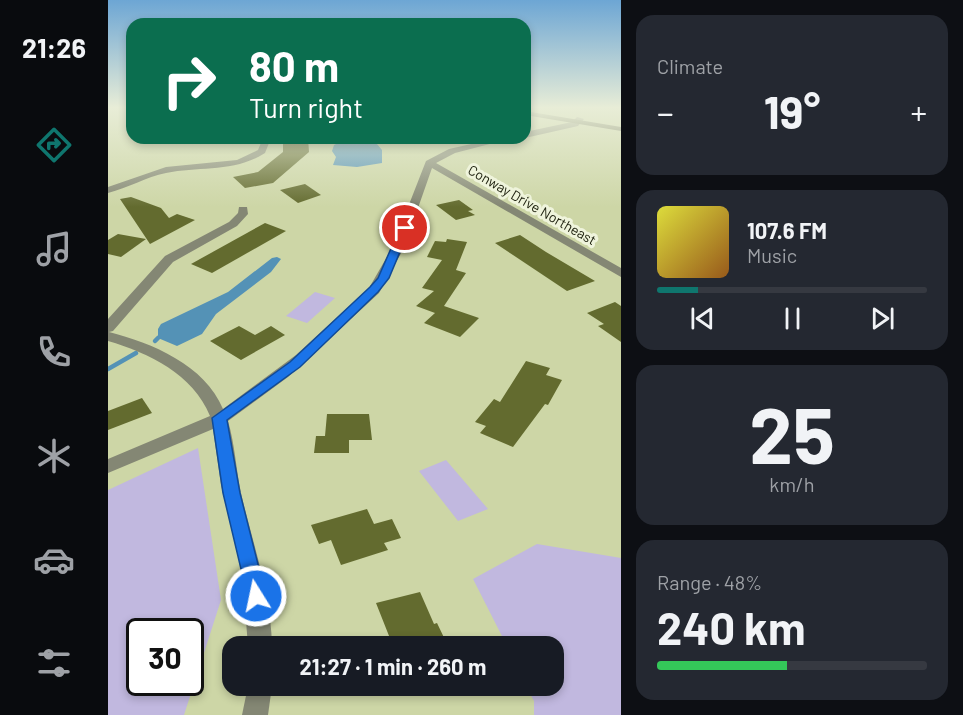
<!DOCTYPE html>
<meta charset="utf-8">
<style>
:root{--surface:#171b24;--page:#242831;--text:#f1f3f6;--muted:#9ea1a6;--line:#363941;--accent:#0f766e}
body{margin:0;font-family:Barlow,sans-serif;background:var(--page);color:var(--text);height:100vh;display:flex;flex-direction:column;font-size:22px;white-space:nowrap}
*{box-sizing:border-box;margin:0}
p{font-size:20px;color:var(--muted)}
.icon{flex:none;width:33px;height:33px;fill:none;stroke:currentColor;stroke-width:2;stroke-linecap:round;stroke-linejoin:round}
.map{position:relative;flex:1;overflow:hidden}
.drawer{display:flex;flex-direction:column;gap:15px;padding:15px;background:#0d0f14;width:342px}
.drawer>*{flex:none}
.top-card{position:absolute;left:18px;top:18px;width:405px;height:126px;border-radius:18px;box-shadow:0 3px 9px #0003;background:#0b6e4f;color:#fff;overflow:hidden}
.speed{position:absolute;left:18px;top:618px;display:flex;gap:12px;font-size:30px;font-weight:700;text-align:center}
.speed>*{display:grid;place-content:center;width:78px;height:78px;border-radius:50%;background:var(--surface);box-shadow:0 3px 9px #0003;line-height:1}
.speed .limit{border:3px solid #111;border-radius:9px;background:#fff;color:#111}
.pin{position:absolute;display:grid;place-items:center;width:51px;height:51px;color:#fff;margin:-26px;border:3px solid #fff;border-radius:50%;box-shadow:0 2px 6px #0007}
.me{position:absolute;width:66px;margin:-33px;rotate:350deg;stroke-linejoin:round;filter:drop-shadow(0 0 4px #0008)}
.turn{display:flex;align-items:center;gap:21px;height:126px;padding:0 24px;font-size:27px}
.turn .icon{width:78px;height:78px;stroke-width:2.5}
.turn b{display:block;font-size:42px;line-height:51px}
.big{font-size:45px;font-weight:700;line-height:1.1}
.drawer .card{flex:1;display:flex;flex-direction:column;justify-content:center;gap:9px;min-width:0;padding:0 21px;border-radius:18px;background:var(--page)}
.drawer .dial{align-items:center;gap:0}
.dial b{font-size:78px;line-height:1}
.song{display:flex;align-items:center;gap:18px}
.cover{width:72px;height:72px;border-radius:9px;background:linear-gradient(135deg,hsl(60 70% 55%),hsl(30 70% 35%))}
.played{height:6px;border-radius:3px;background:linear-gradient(90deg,var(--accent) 15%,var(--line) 15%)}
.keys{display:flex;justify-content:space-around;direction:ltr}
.heat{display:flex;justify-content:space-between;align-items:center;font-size:33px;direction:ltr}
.charge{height:9px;border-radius:4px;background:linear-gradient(90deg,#34c759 48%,var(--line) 0)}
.trip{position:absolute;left:114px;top:636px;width:342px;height:60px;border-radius:18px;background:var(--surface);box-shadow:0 3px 9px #0003;font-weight:700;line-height:60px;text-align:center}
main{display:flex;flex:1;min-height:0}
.tab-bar{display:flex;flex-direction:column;width:108px;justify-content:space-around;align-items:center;background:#090b0e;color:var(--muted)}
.tab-bar .icon{width:42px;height:42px}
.tab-bar .active{color:var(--accent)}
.tab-bar b{font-size:27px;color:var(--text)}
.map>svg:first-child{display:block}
</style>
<main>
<nav class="tab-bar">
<b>21:26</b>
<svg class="icon active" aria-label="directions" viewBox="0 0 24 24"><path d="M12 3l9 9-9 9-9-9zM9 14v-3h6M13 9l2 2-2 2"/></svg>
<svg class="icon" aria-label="music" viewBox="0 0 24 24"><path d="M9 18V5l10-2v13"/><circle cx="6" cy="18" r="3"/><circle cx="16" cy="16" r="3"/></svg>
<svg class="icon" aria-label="phone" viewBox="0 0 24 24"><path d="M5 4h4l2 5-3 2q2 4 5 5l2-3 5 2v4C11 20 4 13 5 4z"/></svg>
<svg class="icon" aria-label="climate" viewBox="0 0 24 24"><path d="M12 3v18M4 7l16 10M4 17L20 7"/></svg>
<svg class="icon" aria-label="car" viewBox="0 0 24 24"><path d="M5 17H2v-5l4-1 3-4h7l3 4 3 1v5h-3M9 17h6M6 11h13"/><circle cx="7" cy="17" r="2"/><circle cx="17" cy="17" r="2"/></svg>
<svg class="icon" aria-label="filters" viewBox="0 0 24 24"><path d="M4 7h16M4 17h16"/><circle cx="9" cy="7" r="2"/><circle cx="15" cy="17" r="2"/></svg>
</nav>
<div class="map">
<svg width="513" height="715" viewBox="0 0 513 715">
<rect width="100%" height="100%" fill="#cdd6a6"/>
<!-- green -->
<g fill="#c1b8df" fill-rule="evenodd">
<polygon points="207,292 227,298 199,323 178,316"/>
<path d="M90,448l23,152 -37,115h-76v-225zM32,632h50v50h-50z"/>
<polygon points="338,460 380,509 350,521 311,471"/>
<polygon points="429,544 513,558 513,715 426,715 426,701 418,686 446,686 446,646 399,646 365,579"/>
</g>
<!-- water -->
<g fill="#5492b6">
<polygon points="240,138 264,138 274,150 274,163 249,167 225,165 228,157 224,151 226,145"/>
<polygon points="169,257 173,259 163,272 108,314 94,334 69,346 50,338 50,329 53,324 120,292 164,258"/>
</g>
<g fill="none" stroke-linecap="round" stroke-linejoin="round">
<!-- stream -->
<g stroke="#5492b6" stroke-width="4.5">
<polyline points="47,341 50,338"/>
<polyline points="0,369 28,353"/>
</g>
</g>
<!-- building -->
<g fill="#636b2f">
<polygon points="200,138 201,152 165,183 137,188 125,177 150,172 175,152 175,139"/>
<polygon points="197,184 213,195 190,203 172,190"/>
<polygon points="23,197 53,208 61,218 69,214 87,220 42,244 12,199"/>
<polygon points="351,200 365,210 360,211 367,215 348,220 328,205"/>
<polygon points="157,223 178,231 104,273 83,264"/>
<polygon points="10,234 38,239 13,257 0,254 0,240"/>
<polygon points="412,235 438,252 487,281 459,291 387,243"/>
<polygon points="339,239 359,242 348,270 358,273 336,306 371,318 352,337 316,323 327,313 308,306 326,291 314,288 334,260 319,257 327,241 338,242"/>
<polygon points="507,302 513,306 513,342 490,326 496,324 479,313"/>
<polygon points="131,326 147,335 163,326 177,335 133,360 102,341"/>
<polygon points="418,361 442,368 438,375 454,380 440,405 437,404 405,447 372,433 378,426 367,422 386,399 392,402"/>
<polygon points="34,398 44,413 0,430 0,411"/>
<polygon points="219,414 261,414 264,440 241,440 241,453 206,453 208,436 217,436"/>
<polygon points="259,509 266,524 284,519 293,538 276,543 280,550 233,565 223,540 211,544 203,525"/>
<polygon points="312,592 326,624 329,623 340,646 285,646 268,603"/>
</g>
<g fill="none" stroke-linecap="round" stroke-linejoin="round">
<!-- street -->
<g fill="#848774" fill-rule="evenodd">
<polygon points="469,117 476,119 470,126 417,138 417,132 464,122"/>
<path d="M155,138h8l-6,15c-31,20 -65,13 -99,20 -20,4 -38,15 -58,20v-6l58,-20 71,-7 21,-10z"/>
<path d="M390,138h15l-58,15 -19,10 185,105v9l-189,-109 -28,80 -25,45 -91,84 -60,44c7,24 8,48 13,72 12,52 30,100 31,153h-24l-6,-75 -21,-86 -8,-56 -105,44v-14l102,-43c-17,-42 -61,-63 -102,-75v-22l57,-63 64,-34 9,-9 1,-6h8l1,7 -11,12 -64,36 -60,69 -4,1c43,11 96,33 114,77l73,-54 73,-67 23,-40 34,-87 23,-12z"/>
<polygon points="140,686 164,686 160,715 134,715"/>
</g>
<!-- secondary -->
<polygon fill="#606448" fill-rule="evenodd" points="417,111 513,127 513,131 417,115"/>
</g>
<!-- sky -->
<linearGradient id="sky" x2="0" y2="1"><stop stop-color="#6da6d4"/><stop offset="0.52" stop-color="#e8edd7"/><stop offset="1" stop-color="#e8edd7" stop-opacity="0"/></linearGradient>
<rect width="513" height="207" fill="url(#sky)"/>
<!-- route -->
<polygon fill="#1a73e8" stroke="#114b97" stroke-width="1.5" points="297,225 302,228 281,278 270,292 192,367 119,420 132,493 158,596 155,603 148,605 141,603 115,493 104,418 182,362 262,287 270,278 292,228"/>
<g text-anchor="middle" stroke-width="6" stroke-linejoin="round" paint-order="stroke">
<!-- far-street labels -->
<g font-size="14" fill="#202311" stroke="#eff4dc">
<text transform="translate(424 205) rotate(30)" y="5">Conway Drive Northeast</text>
</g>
</g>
</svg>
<div class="speed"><div class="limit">30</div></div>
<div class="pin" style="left:297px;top:228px;background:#d93025"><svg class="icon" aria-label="arrive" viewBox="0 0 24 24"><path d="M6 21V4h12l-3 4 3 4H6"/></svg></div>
<svg class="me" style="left:148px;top:596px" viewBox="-20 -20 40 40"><circle r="17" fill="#1a73e8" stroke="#fff" stroke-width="3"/><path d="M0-11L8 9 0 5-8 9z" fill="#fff"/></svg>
<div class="trip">21:27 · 1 min · 260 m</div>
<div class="top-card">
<div class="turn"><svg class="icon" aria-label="right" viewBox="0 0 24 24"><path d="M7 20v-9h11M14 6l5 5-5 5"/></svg><div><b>80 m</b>Turn right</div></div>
</div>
</div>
<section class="drawer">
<div class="card"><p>Climate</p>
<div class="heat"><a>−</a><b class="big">19°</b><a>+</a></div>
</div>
<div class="card">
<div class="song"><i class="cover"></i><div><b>107.6 FM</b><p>Music</p></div></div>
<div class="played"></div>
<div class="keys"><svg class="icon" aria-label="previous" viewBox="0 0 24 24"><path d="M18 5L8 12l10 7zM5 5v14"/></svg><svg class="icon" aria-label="pause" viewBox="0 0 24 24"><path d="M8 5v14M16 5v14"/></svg><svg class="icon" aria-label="next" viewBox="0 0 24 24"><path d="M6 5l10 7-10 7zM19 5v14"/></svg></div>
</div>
<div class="card dial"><b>25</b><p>km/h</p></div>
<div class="card"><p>Range · 48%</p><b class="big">240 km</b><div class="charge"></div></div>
</section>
</main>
